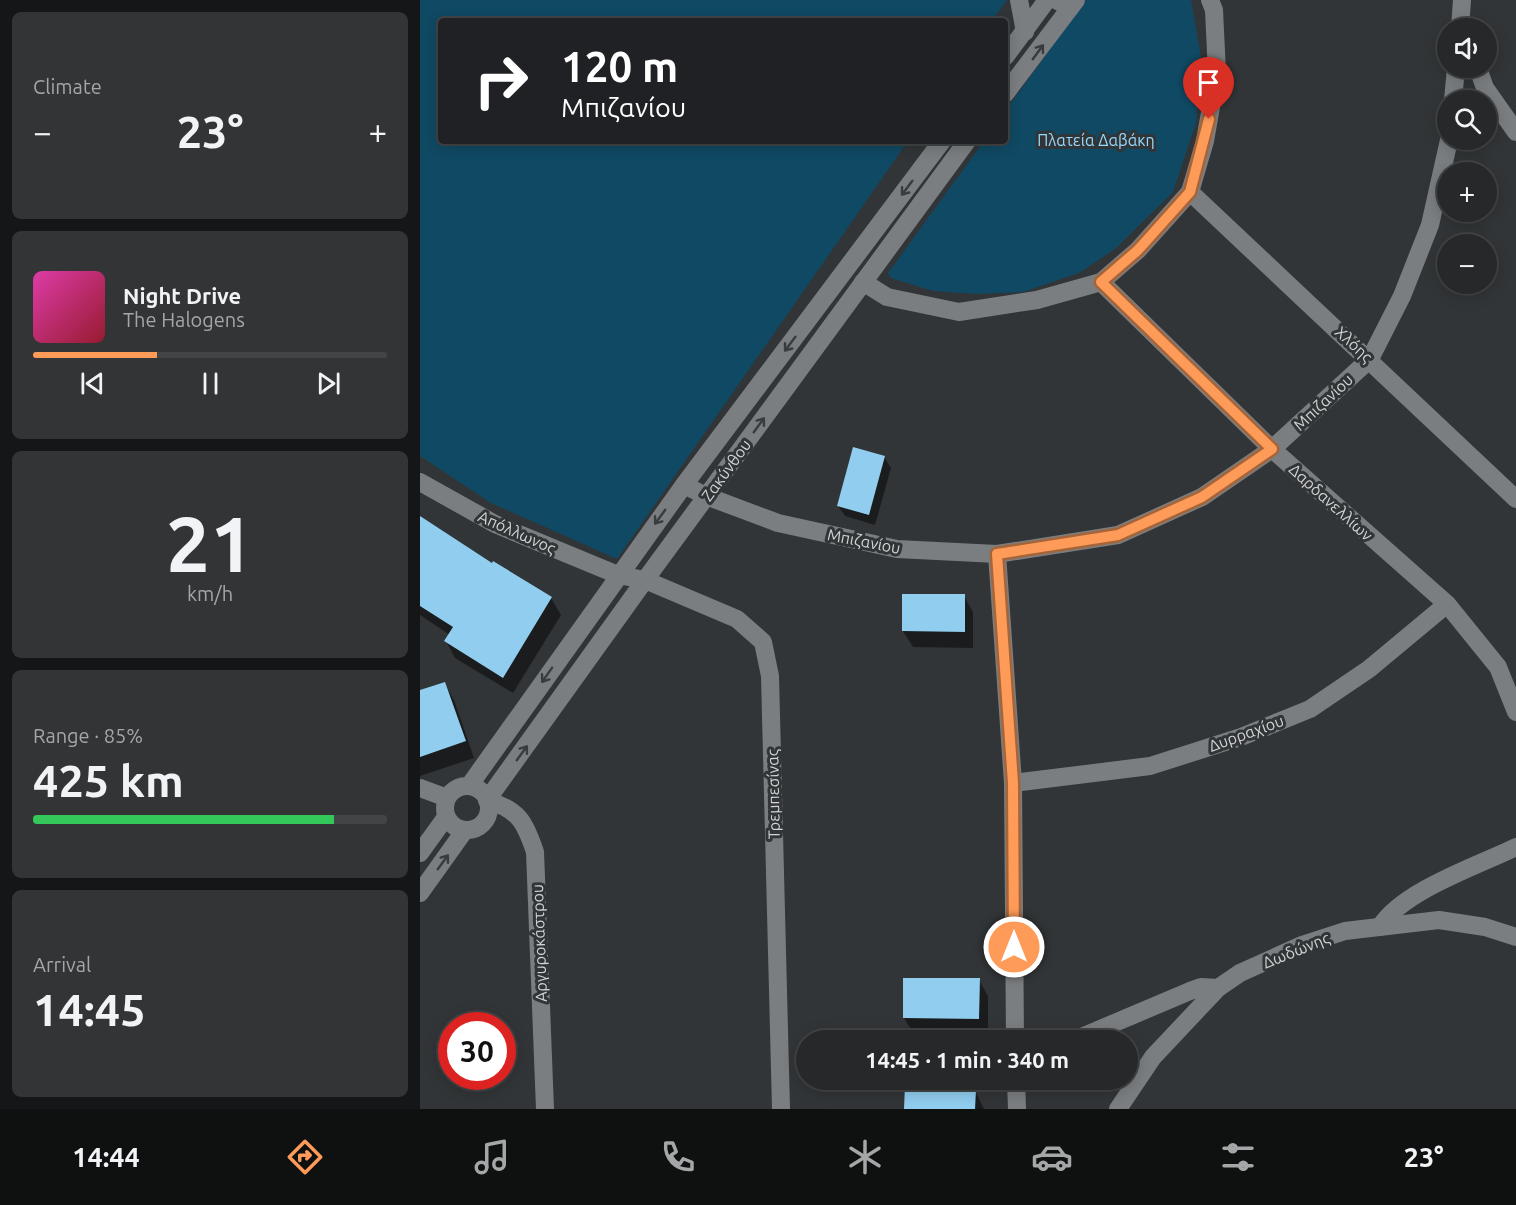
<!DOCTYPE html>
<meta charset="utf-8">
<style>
:root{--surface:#262829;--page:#323435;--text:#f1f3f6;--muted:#a4a6a8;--line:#424446;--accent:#fe9b59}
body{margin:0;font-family:Ubuntu,sans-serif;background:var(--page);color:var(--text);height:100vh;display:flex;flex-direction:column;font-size:22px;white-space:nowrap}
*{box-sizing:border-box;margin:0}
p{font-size:20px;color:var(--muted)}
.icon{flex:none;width:33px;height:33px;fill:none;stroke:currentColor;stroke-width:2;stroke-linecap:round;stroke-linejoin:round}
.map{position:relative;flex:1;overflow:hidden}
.side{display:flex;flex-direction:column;gap:12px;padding:12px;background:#151617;width:420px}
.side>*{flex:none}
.hud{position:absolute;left:18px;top:18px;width:570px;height:126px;border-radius:6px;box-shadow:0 3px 15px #0003,0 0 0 2px var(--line);background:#202124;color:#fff;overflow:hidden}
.controls{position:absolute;left:1017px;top:18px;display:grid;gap:12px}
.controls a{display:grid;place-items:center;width:60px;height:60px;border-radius:50%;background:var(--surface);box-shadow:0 3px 15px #0003,0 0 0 2px var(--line);font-size:30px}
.speed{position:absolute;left:18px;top:1012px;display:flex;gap:12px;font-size:30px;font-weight:700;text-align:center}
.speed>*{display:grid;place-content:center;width:78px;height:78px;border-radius:50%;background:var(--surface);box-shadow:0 3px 15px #0003,0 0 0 2px var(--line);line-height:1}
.speed .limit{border:9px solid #d22;background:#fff;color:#111}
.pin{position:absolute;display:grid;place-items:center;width:51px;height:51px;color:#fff;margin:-62px -26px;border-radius:50% 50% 50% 0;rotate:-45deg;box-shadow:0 0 6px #0007}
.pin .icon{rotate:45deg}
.me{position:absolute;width:66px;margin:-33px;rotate:0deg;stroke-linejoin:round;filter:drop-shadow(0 0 4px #0008)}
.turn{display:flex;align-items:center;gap:21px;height:126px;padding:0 24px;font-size:27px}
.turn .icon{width:78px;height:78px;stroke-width:2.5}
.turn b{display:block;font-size:42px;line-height:51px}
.big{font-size:45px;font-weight:600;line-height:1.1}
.side .tile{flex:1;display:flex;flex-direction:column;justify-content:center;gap:9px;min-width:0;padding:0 21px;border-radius:9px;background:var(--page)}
.side .dial{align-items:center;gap:0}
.dial b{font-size:78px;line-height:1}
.song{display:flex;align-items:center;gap:18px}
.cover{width:72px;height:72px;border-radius:9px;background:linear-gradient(135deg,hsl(320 70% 55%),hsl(350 70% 35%))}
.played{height:6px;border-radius:3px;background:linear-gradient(90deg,var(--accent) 35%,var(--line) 35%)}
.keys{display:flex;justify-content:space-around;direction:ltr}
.heat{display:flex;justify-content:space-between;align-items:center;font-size:33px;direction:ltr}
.charge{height:9px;border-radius:4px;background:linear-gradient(90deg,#34c759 85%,var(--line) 0)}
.trip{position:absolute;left:376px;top:1030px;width:342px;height:60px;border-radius:30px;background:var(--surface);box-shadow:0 3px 15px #0003,0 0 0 2px var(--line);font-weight:600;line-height:60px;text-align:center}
.tabs{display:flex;height:96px;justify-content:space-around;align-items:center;background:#0f1010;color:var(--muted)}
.tabs .icon{width:42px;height:42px}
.tabs .active{color:var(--accent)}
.tabs b{font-size:27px;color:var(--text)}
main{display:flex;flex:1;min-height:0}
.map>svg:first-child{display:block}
</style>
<main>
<section class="side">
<div class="tile"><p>Climate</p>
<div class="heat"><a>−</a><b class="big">23°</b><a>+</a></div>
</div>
<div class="tile">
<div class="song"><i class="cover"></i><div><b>Night Drive</b><p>The Halogens</p></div></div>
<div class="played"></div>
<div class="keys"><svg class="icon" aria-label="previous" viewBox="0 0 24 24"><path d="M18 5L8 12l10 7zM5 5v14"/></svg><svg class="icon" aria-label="pause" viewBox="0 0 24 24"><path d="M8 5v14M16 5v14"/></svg><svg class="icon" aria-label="next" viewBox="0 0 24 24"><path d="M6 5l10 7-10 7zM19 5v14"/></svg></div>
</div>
<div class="tile dial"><b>21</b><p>km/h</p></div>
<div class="tile"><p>Range · 85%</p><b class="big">425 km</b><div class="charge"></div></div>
<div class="tile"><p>Arrival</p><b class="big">14:45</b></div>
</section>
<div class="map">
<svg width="1096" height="1109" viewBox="0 0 1096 1109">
<rect width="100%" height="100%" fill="#323537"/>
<!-- green -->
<g fill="#104963">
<polygon points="0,0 587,0 572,21 21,21 21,141 488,141 197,559 71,503 0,456"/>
<polygon points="666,0 771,0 781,57 776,123 753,192 695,249 659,273 603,292 558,294 513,291 471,278 468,273 564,141 585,141 585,111"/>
</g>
<!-- shadow -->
<g fill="#0007">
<polygon points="464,457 471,468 455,525 425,516 418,506"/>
<polygon points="0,515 2,519 72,565 131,598 141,615 93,693 35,658 26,641 30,635 0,615"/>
<polygon points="544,596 553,612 553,648 493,647 483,631"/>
<polygon points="24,683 34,700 54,758 0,776 0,692"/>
<polygon points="559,980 568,996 568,1035 494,1034 484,1018"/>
<polygon points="555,1091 564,1109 485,1109"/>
</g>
<!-- building -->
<g fill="#90cdef">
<polygon points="433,447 465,456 449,515 417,506"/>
<polygon points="0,516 72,563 73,561 132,597 83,678 24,641 33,627 0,606"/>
<polygon points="482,594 545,594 545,632 482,631"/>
<polygon points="25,682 46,741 0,757 0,690"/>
<polygon points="483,978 560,978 559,1019 483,1018"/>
<polygon points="485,1085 556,1090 555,1109 484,1109"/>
</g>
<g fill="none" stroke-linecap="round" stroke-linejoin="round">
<!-- minor -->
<g stroke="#7b7e80" stroke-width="18">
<polyline points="636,0 650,8"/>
<polyline points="1040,28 1042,0"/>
<polyline points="1058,68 1065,88 1096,132"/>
<polyline points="1033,100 1036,68"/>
<polyline points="770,192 1096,499"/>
<polyline points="443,282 467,297 539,312 617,300 681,282 718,250 770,192 785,141 797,73 794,10 790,0"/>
<polyline points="681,282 852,449 1027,604 1078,667 1096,712"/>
<polyline points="0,482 75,524 198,575 225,580 317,619 343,642 350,676 361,1109"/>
<polyline points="264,485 286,496 358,523 477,549 577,554 698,535 782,497 852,449 950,359 982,296 1010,225 1029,140"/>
<polyline points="577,554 593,783 595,1041"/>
<polyline points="593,783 730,766 821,737 890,709 949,669 1027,604"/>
<polyline points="0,788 27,798"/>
<path d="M67,800c32,10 38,22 48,52l10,257"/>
<path d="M960,927c22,-36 97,-61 136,-80"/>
<polyline points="652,1041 770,991 781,987 798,988"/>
<polyline points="596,1080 597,1109"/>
<polyline points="698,1109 733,1057 798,988 820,973 882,945 925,931 1019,920 1065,927 1096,937"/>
</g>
<!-- tertiary -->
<g stroke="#7b7e80" stroke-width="18">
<polyline points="599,0 605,32"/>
<polyline points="585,57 627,0"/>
<polyline points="585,94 656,0"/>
<circle cx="47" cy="808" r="22"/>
<polyline points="49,786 264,485 522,141"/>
<polyline points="67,800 225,580 547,141"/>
<polyline points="0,853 26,817"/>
<polyline points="0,893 45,830"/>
</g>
</g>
<!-- one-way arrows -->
<defs><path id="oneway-shaft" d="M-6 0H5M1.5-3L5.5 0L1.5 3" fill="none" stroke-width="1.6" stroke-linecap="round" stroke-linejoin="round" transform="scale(1.5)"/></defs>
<g stroke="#393c3e">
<use href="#oneway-shaft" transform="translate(618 52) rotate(-54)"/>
<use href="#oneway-shaft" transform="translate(487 188) rotate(127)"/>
<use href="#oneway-shaft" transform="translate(370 344) rotate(127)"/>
<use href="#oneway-shaft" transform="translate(339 425) rotate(-54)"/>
<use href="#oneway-shaft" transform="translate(240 517) rotate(126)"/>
<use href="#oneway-shaft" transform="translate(127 675) rotate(125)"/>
<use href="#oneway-shaft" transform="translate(102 753) rotate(-54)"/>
<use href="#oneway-shaft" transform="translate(23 862) rotate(-54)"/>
</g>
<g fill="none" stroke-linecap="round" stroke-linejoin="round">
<!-- route casing -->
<g stroke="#a5653a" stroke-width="15">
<polyline id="route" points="594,947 593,783 577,554 698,535 782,497 852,449 681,282 718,250 770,192 789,119"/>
</g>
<!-- route -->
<use href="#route" stroke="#fe9b59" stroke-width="10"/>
</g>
<g text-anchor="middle" stroke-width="6" stroke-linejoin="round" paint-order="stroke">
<!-- park labels -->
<g font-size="16" fill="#94d9fe" stroke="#323537">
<text x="676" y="146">Πλατεία Δαβάκη</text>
</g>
<!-- street labels -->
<g font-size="16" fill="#d1d3d4" stroke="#323537">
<text transform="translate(934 344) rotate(43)" y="6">Χλόης</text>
<text transform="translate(903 402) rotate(-43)" y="6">Μπιζανίου</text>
<text transform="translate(306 470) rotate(-54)" y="6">Ζακύνθου</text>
<text transform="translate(911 502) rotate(42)" y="6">Δαρδανελλίων</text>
<text transform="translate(97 532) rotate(24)" y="6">Απόλλωνος</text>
<text transform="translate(444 541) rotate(11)" y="6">Μπιζανίου</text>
<text transform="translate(826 733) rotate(-20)" y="6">Δυρραχίου</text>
<text transform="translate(353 794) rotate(-91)" y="6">Τρεμπεσίνας</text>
<text transform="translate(119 943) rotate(-92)" y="6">Αργυροκάστρου</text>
<text transform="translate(876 950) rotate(-22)" y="6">Δωδώνης</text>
</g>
</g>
</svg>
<div class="controls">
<a><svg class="icon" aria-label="sound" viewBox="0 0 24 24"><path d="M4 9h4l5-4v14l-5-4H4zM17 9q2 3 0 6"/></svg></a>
<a><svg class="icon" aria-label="search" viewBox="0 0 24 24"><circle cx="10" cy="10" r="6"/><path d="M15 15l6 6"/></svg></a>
<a>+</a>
<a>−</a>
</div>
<div class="speed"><div class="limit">30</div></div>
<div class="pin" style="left:789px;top:119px;background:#d93025"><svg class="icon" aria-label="arrive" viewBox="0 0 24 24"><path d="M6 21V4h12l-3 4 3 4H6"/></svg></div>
<svg class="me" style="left:594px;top:947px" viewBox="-20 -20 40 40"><circle r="17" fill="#fe9b59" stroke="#fff" stroke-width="3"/><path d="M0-11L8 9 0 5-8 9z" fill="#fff"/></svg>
<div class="trip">14:45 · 1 min · 340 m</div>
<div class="hud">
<div class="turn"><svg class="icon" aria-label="right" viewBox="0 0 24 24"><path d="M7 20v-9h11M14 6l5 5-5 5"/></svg><div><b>120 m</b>Μπιζανίου</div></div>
</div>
</div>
</main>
<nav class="tabs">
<b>14:44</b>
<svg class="icon active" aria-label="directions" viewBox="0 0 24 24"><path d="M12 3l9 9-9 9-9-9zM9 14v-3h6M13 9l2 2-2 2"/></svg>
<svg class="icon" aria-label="music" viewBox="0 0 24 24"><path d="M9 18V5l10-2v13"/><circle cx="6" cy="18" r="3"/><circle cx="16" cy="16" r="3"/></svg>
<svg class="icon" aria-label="phone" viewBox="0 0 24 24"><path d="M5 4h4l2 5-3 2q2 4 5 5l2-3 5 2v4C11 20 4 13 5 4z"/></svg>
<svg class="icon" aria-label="climate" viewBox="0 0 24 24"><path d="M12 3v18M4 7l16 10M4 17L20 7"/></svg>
<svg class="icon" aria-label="car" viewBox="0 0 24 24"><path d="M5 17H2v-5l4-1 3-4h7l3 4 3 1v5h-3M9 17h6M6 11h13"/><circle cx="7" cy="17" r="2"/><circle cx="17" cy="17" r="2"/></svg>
<svg class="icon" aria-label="filters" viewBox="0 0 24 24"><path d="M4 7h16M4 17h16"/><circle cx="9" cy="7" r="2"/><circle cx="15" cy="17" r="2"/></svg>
<b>23°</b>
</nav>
